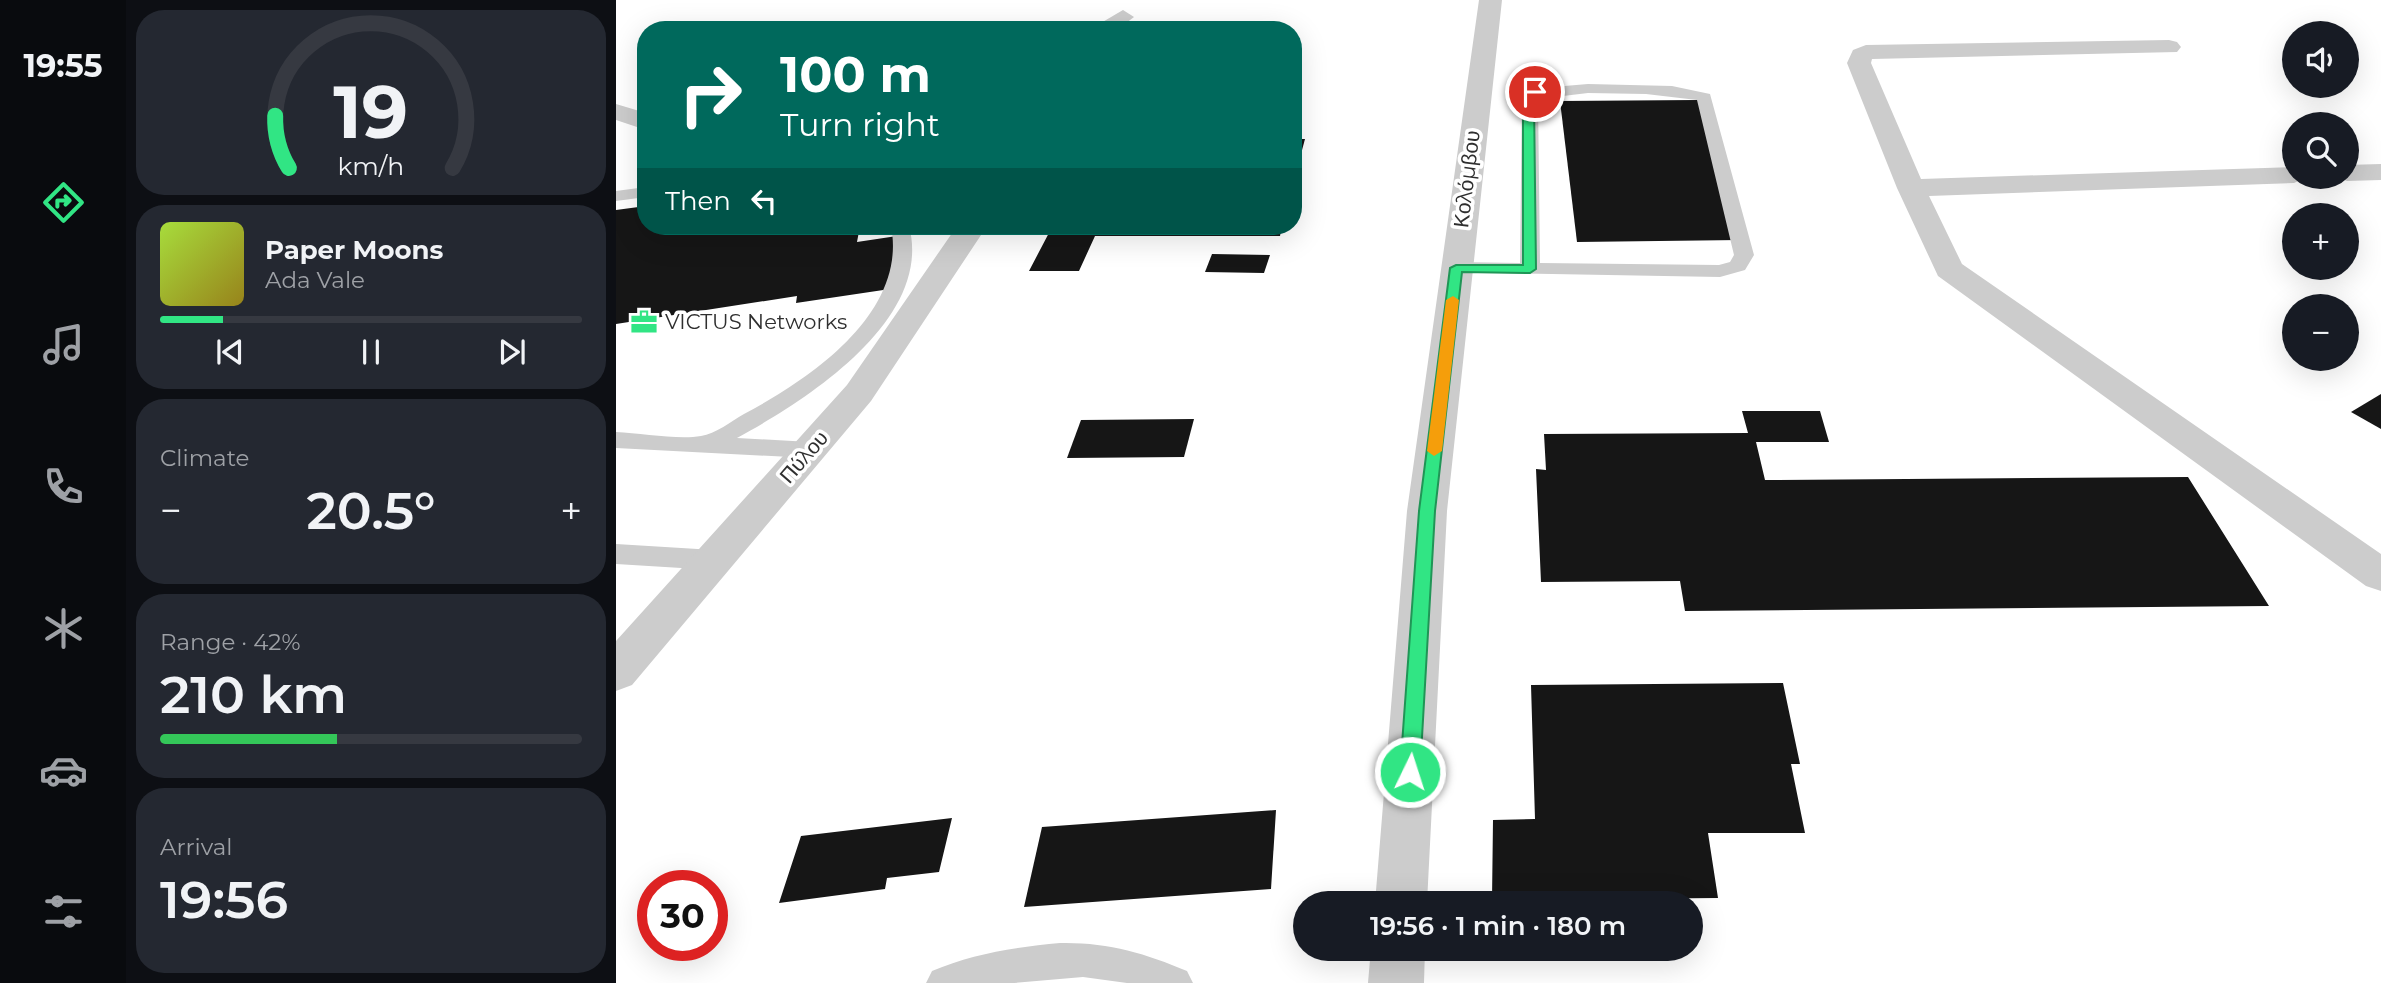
<!DOCTYPE html>
<meta charset="utf-8">
<style>
:root{--surface:#171b24;--page:#242831;--text:#f1f3f6;--muted:#9ea1a6;--line:#363941;--accent:#31e584}
body{margin:0;font-family:Montserrat,sans-serif;background:var(--page);color:var(--text);height:100vh;display:flex;flex-direction:column;font-size:26px;white-space:nowrap}
*{box-sizing:border-box;margin:0}
p{font-size:23px;color:var(--muted)}
.icon{flex:none;width:38px;height:38px;fill:none;stroke:currentColor;stroke-width:2;stroke-linecap:round;stroke-linejoin:round}
.map{position:relative;flex:1;overflow:hidden}
.side{display:flex;flex-direction:column;gap:10px;padding:10px;background:#0d0f14;width:490px}
.side>*{flex:none}
.guide{position:absolute;left:21px;top:21px;width:665px;height:214px;border-radius:28px;box-shadow:0 7px 28px #0002;background:#00695c;color:#fff;overflow:hidden}
.controls{position:absolute;left:1666px;top:21px;display:grid;gap:14px}
.controls a{display:grid;place-items:center;width:77px;height:77px;border-radius:50%;background:var(--surface);box-shadow:0 7px 28px #0002;font-size:35px}
.speed{position:absolute;left:21px;top:870px;display:flex;gap:14px;font-size:35px;font-weight:700;text-align:center}
.speed>*{display:grid;place-content:center;width:91px;height:91px;border-radius:50%;background:var(--surface);box-shadow:0 7px 28px #0002;line-height:1}
.speed .limit{border:10px solid #d22;background:#fff;color:#111}
.pin{position:absolute;display:grid;place-items:center;width:60px;height:60px;color:#fff;margin:-30px;border:4px solid #fff;border-radius:50%;box-shadow:0 2px 7px #0007}
.me{position:absolute;width:77px;margin:-38px;rotate:4deg;stroke-linejoin:round;filter:drop-shadow(0 0 5px #0008)}
.turn{display:flex;align-items:center;gap:24px;height:147px;padding:0 28px;font-size:32px}
.turn .icon{width:91px;height:91px;stroke-width:2.5}
.turn b{display:block;font-size:49px;line-height:60px}
.then{display:flex;align-items:center;height:66px;padding:0 28px;background:#0003;gap:14px;font-size:26px}
.big{font-size:52px;font-weight:600;line-height:1.1}
.side .widget{flex:1;display:flex;flex-direction:column;justify-content:center;gap:10px;min-width:0;padding:0 24px;border-radius:28px;background:var(--page)}
.side .dial{align-items:center;gap:0}
.dial svg{height:182px;overflow:visible;fill:none;stroke:var(--line);stroke-width:7;stroke-linecap:round;text-anchor:middle}
.dial text{fill:var(--text);stroke:none}
.song{display:flex;align-items:center;gap:21px}
.cover{width:84px;height:84px;border-radius:10px;background:linear-gradient(135deg,hsl(80 70% 55%),hsl(50 70% 35%))}
.played{height:7px;border-radius:4px;background:linear-gradient(90deg,var(--accent) 15%,var(--line) 15%)}
.keys{display:flex;justify-content:space-around;direction:ltr}
.heat{display:flex;justify-content:space-between;align-items:center;font-size:38px;direction:ltr}
.charge{height:10px;border-radius:5px;background:linear-gradient(90deg,#34c759 42%,var(--line) 0)}
.trip{position:absolute;left:677px;top:891px;width:410px;height:70px;border-radius:35px;background:var(--surface);box-shadow:0 7px 28px #0002;font-weight:600;line-height:70px;text-align:center}
main{display:flex;flex:1;min-height:0}
.tab-bar{display:flex;flex-direction:column;width:126px;justify-content:space-around;align-items:center;background:#090b0e;color:var(--muted)}
.tab-bar .icon{width:49px;height:49px}
.tab-bar .selected{color:var(--accent)}
.tab-bar b{font-size:32px;color:var(--text)}
.map>svg:first-child{display:block}
</style>
<main>
<nav class="tab-bar">
<b>19:55</b>
<svg class="icon selected" aria-label="directions" viewBox="0 0 24 24"><path d="M12 3l9 9-9 9-9-9zM9 14v-3h6M13 9l2 2-2 2"/></svg>
<svg class="icon" aria-label="music" viewBox="0 0 24 24"><path d="M9 18V5l10-2v13"/><circle cx="6" cy="18" r="3"/><circle cx="16" cy="16" r="3"/></svg>
<svg class="icon" aria-label="phone" viewBox="0 0 24 24"><path d="M5 4h4l2 5-3 2q2 4 5 5l2-3 5 2v4C11 20 4 13 5 4z"/></svg>
<svg class="icon" aria-label="climate" viewBox="0 0 24 24"><path d="M12 3v18M4 7l16 10M4 17L20 7"/></svg>
<svg class="icon" aria-label="car" viewBox="0 0 24 24"><path d="M5 17H2v-5l4-1 3-4h7l3 4 3 1v5h-3M9 17h6M6 11h13"/><circle cx="7" cy="17" r="2"/><circle cx="17" cy="17" r="2"/></svg>
<svg class="icon" aria-label="filters" viewBox="0 0 24 24"><path d="M4 7h16M4 17h16"/><circle cx="9" cy="7" r="2"/><circle cx="15" cy="17" r="2"/></svg>
</nav>
<section class="side">
<div class="widget dial"><svg viewBox="0 0 100 80">
<path d="M14 69A42 42 0 1 1 86 69"/>
<path d="M14 69A42 42 0 0 1 8 46" stroke="#31e584"/>
<text x="50" y="56" font-size="32" font-weight="700">19</text>
<text x="50" y="72" font-size="11">km/h</text>
</svg></div>
<div class="widget">
<div class="song"><i class="cover"></i><div><b>Paper Moons</b><p>Ada Vale</p></div></div>
<div class="played"></div>
<div class="keys"><svg class="icon" aria-label="previous" viewBox="0 0 24 24"><path d="M18 5L8 12l10 7zM5 5v14"/></svg><svg class="icon" aria-label="pause" viewBox="0 0 24 24"><path d="M8 5v14M16 5v14"/></svg><svg class="icon" aria-label="next" viewBox="0 0 24 24"><path d="M6 5l10 7-10 7zM19 5v14"/></svg></div>
</div>
<div class="widget"><p>Climate</p>
<div class="heat"><a>−</a><b class="big">20.5°</b><a>+</a></div>
</div>
<div class="widget"><p>Range · 42%</p><b class="big">210 km</b><div class="charge"></div></div>
<div class="widget"><p>Arrival</p><b class="big">19:56</b></div>
</section>
<div class="map">
<svg width="1765" height="983" viewBox="0 0 1765 983">
<rect width="100%" height="100%" fill="#fff"/>
<!-- building -->
<g fill="#161616">
<polygon points="1082,100 1124,240 961,242 944,101"/>
<polygon points="677,139 689,139 678,180 677,179"/>
<polygon points="30,206 30,226 244,226 241,242 281,236 274,289 180,303 181,296 0,324 0,210"/>
<polygon points="428,226 666,226 664,236 479,236 463,271 413,271 435,229 426,229"/>
<polygon points="596,254 654,255 648,273 589,272"/>
<polygon points="1765,394 1765,429 1735,412"/>
<polygon points="1126,411 1204,411 1213,442 1140,442 1149,480 1572,477 1653,606 1069,611 1064,581 925,582 920,469 930,470 928,434 1132,433"/>
<polygon points="578,419 568,457 451,458 465,420"/>
<polygon points="1167,683 1184,764 1175,764 1189,833 1092,833 1102,898 876,900 877,820 919,819 915,685"/>
<polygon points="660,810 655,889 408,907 426,827"/>
<polygon points="336,818 323,872 271,878 269,889 163,903 185,836"/>
</g>
<g fill="none" stroke-linecap="round" stroke-linejoin="round">
<!-- lane -->
<g fill="#ccc" fill-rule="evenodd">
<path d="M972,84l84,2 38,8 44,161 -9,15 -25,7 -271,-5 -3,-4 10,-6 64,1 2,-167 19,-8zM972,93l58,1 51,6 37,155 -4,7 -11,3 -179,-2 -2,-164z"/>
<polygon points="30,187 30,197 0,201 0,191"/>
<path d="M275,226h18c25,94 -104,175 -172,212l73,4 8,2 4,6 -4,6 -8,2 -194,-10v-16c25,1 62,8 85,4 14,-2 31,-15 43,-22 66,-35 164,-101 147,-188z"/>
<polygon points="0,544 98,550 107,553 111,560 107,567 98,570 0,564"/>
<path d="M444,943c46,-1 85,10 127,28l6,12h-66l-44,-6 -69,6h-88l6,-12c40,-17 84,-24 128,-28z"/>
</g>
<!-- street -->
<g fill="#ccc" fill-rule="evenodd">
<polygon points="863,0 886,0 831,511 811,903 759,903 791,511"/>
<polygon points="507,10 518,17 501,30 473,30"/>
<polygon points="1553,40 1561,42 1565,47 1561,52 1256,59 1255,63 1305,179 1678,167 1678,177 1691,177 1678,183 1313,196 1346,264 1765,554 1765,591 1750,586 1322,276 1281,188 1231,63 1237,50 1250,45"/>
<polygon points="0,104 30,113 30,130 0,120"/>
<polygon points="1765,164 1765,180 1731,181 1720,177 1731,177 1731,165"/>
<polygon points="341,226 371,226 255,401 16,685 0,691 0,641 231,385"/>
<polygon points="755,948 809,948 808,983 752,983"/>
</g>
</g>
<!-- route -->
<polygon fill="#31e584" stroke="#209556" stroke-width="2" points="919,89 924,92 918,100 920,269 914,273 846,272 819,511 804,772 801,779 794,781 787,779 784,772 803,511 834,268 840,265 907,265 907,100"/>
<!-- slow -->
<polygon fill="#f59e0b" points="837,296 843,300 826,451 818,456 811,451 830,300"/>
<!-- icons -->
<defs>
<g id="office-bare" transform="scale(2.1)"><path d="M-6-3h4V-5.5h4V-3h4V5H-6ZM-1-4.5V-3h2v-1.5ZM-6 0V1H6V0Z" fill="#31e584" stroke="#fff" stroke-width="2.5" paint-order="stroke"/></g>
</defs>
<g fill-rule="evenodd">
<use href="#office-bare" x="28" y="322"/>
</g>
<g text-anchor="middle" stroke-width="7" stroke-linejoin="round" paint-order="stroke">
<!-- street labels -->
<g font-size="21" fill="#2f2f2f" stroke="#fff">
<text transform="translate(851 179) rotate(-83)" y="7">Κολόμβου</text>
<text transform="translate(188 457) rotate(-49)" y="7">Πύλου</text>
</g>
<!-- poi labels -->
<g font-size="21" fill="#2f2f2f" stroke="#fff" text-anchor="start">
<text x="49" y="329">VICTUS Networks</text>
</g>
</g>
</svg>
<div class="controls">
<a><svg class="icon" aria-label="sound" viewBox="0 0 24 24"><path d="M4 9h4l5-4v14l-5-4H4zM17 9q2 3 0 6"/></svg></a>
<a><svg class="icon" aria-label="search" viewBox="0 0 24 24"><circle cx="10" cy="10" r="6"/><path d="M15 15l6 6"/></svg></a>
<a>+</a>
<a>−</a>
</div>
<div class="speed"><div class="limit">30</div></div>
<div class="pin" style="left:919px;top:92px;background:#d93025"><svg class="icon" aria-label="arrive" viewBox="0 0 24 24"><path d="M6 21V4h12l-3 4 3 4H6"/></svg></div>
<svg class="me" style="left:794px;top:772px" viewBox="-20 -20 40 40"><circle r="17" fill="#31e584" stroke="#fff" stroke-width="3"/><path d="M0-11L8 9 0 5-8 9z" fill="#fff"/></svg>
<div class="trip">19:56 · 1 min · 180 m</div>
<div class="guide">
<div class="turn"><svg class="icon" aria-label="right" viewBox="0 0 24 24"><path d="M7 20v-9h11M14 6l5 5-5 5"/></svg><div><b>100 m</b>Turn right</div></div>
<div class="then">Then<svg class="icon" aria-label="left" viewBox="0 0 24 24"><path d="M17 20v-9H6M10 6l-5 5 5 5"/></svg></div>
</div>
</div>
</main>
